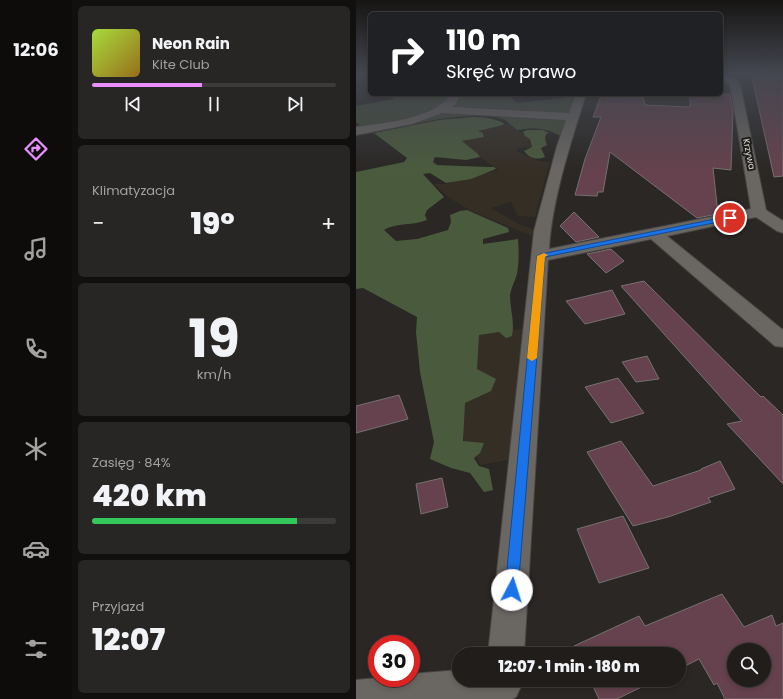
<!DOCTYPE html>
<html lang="pl">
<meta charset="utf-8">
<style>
:root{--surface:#201d1b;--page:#282624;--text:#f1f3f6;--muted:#a2a2a3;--line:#3d3b3a;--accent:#e88eff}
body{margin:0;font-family:Poppins,sans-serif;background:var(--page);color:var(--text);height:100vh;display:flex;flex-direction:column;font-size:15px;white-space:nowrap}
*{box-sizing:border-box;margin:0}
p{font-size:13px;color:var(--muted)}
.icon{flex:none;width:22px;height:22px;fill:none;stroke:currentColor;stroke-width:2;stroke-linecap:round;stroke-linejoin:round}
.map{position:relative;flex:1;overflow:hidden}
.sheet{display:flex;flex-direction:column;gap:6px;padding:6px;background:#12100f;width:284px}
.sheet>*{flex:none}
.hud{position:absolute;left:12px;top:12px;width:355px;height:84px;border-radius:6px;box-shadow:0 2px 6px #0003,0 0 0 1px var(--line);background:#202124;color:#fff;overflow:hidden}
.buttons{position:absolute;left:371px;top:643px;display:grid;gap:8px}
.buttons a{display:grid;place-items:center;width:44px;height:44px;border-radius:50%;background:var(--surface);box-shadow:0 2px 6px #0003,0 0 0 1px var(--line);font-size:20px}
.speed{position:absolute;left:12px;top:635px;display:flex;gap:8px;font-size:20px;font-weight:700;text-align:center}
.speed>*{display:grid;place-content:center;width:52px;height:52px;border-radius:50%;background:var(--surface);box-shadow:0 2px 6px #0003,0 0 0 1px var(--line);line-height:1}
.speed .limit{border:6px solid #d22;background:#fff;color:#111}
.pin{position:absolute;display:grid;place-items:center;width:34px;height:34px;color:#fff;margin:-17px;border:2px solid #fff;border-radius:50%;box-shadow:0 1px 4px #0007}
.me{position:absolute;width:44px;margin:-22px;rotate:5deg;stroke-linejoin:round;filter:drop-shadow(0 0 3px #0008)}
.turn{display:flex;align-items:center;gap:14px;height:84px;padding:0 12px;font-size:18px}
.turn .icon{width:52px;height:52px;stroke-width:2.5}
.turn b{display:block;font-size:28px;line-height:34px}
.big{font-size:30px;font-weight:800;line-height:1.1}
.sheet .card{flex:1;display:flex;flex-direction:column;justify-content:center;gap:6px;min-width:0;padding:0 14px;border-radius:6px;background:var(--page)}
.sheet .dial{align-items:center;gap:0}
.dial b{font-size:52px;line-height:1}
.song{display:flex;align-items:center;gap:12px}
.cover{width:48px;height:48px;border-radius:6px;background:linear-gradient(135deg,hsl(80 70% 55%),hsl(40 70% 35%))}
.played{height:4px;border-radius:2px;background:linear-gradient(90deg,var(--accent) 45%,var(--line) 45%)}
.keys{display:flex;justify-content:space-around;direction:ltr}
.heat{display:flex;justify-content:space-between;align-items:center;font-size:22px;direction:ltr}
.charge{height:6px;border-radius:3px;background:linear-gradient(90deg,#34c759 84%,var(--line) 0)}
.trip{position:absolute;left:96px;top:647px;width:234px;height:40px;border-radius:20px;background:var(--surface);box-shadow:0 2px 6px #0003,0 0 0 1px var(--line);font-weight:800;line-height:40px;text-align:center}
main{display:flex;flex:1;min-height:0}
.dock{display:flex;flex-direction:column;width:72px;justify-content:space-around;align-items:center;background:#0d0c0b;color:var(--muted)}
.dock .icon{width:28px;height:28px}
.dock .current{color:var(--accent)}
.dock b{font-size:18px;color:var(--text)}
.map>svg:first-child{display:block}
</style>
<main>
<nav class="dock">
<b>12:06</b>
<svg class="icon current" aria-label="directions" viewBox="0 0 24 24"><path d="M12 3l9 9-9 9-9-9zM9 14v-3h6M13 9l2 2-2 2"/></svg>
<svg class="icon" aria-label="music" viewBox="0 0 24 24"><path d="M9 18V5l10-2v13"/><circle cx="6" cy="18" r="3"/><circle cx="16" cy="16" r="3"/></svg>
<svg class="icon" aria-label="phone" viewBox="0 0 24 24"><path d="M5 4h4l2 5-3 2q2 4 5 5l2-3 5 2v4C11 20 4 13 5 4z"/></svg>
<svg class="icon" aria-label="climate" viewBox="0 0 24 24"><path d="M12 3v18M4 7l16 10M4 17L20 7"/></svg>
<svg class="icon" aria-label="car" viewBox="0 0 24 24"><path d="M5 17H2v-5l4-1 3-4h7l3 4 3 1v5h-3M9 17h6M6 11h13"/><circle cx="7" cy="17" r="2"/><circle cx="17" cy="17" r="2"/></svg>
<svg class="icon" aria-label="filters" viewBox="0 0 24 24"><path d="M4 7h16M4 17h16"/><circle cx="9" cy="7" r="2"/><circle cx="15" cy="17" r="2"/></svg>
</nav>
<section class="sheet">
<div class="card">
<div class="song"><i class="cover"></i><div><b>Neon Rain</b><p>Kite Club</p></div></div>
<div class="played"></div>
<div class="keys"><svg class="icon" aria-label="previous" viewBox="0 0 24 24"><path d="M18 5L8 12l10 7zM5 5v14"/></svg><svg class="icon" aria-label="pause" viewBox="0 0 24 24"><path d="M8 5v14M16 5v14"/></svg><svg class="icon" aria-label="next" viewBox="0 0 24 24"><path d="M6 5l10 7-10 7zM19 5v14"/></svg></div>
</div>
<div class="card"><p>Klimatyzacja</p>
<div class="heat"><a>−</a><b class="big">19°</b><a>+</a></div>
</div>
<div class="card dial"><b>19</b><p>km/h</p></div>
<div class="card"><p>Zasięg · 84%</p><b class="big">420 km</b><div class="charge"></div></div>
<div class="card"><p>Przyjazd</p><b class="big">12:07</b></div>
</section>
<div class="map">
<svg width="427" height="699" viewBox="0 0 427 699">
<rect width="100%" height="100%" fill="#2a2724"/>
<!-- built -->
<g fill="#342e25">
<polygon points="153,124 173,138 175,147 162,148 161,149 161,151 183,161 194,162 179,217 162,216 155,202 135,208 163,224 177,229 176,236 115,211 92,197 77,184 89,184 142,170 103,142 129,137 128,133 123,131 129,128"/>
<polygon points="170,329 157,459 124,465 119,453 108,440 104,402 119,331"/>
</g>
<!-- green -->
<path fill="#424e39" d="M32,94h119l10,9 46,-5 4,-4h9l-15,42c-15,-8 -27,-9 -44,-6l-12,-10 -19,-6 -47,5 -69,14 -14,-11v-16l38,-7z"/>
<!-- forest -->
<g fill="#4a5b3d">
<path d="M116,117c11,0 21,1 32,6l-1,2 -25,6 5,2 1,4 -22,4 16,13 2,3 -14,3 -31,-3 -2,5 4,3 51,2h6l2,2 -25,10 -25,4 -16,-10 -7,1 21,23 -17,13 -2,5 2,5c-14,6 -30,2 -43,10l12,11 21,-2 31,-9 3,-8 -1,-7 10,-4 7,-1 41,18 1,4 -26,7v5l35,-5c1,11 1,23 -1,35 -2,7 -6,14 -7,21 0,14 5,27 2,41l-6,2 -7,-6 -20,3 -2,34 19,10 -5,12 -26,12 -2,38 21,2 -4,10 -6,5 5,8 10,3 4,21 -9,2 -14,-19 -19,-5 -21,-9 4,-17 -14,-70 -4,-40 1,-15 -54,-29 -7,1v-117l48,-10 3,-4 -33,-25 65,-13z"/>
<path d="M171,130h16l6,3 -3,1 -1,5 2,6 -6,3 4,9c-8,3 -15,2 -21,-6l8,-4 -2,-8 -5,-3 -2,-4z"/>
</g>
<!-- building -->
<g fill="#65424d" stroke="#767172" fill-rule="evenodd">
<polygon points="395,73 427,75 427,176 418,177"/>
<polygon points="334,94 374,94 377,111 375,170 357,168 362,214 341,218 254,152 247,192 242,192 241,196 219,195 229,159 245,117 237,117 245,96 287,97 289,105 334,107"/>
<polygon points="218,212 243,237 220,242 204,226"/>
<polygon points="255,249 268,261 250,273 231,254"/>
<polygon points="288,281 405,397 407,396 427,415 427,484 371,424 386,421 265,286"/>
<polygon points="256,290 269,314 229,324 210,301"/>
<polygon points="291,356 303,379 280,382 266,362"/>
<polygon points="262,378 288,413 255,423 229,387"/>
<polygon points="43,395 52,419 0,433 0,406"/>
<polygon points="265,441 297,486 345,470 345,469 364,461 379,489 352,498 355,502 312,517 277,526 231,452"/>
<polygon points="86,478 92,507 65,514 60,484"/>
<polygon points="267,516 293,568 243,583 221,529"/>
<path d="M366,594l22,33 28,-12 4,11 7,-3v76h-58l-8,-16 -3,2 -15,-26 -20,10v-15h-101l-4,-8 65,-30 6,10zM378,650h30v30h-30z"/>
<polygon points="234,680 300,680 261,699 243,699"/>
</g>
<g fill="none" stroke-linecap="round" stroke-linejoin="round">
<!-- minor casing -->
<g stroke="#484643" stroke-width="2">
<g id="minor">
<path d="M365,74l15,5 4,5 26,126 17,11v12l-6,-2 -21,-14 -89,19 116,94v17l-8,-1 -124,-107 -103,21 -24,394h-36l46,-423 23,-85 9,-26 -124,-7 -30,11 -56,11v-8c27,-4 79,-8 95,-33h10l-6,11 -4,2 118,6 7,-19h10c-15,48 -34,105 -37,155l202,-40 -21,-125 -9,-4z"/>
<polygon points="103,670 103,680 164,680 166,684 160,697 156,699 0,699 0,680 21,678 55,678 55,674"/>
</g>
</g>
<!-- minor -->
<use href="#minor" fill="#6a6763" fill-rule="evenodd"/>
</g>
<!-- sky -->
<linearGradient id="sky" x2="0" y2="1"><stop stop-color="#171514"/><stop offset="0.43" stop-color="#444750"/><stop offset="1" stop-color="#444750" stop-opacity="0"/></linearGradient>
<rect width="427" height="171" fill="url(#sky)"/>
<!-- route -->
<polygon fill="#1a73e8" stroke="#114b97" points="374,216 377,216 377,219 189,257 162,590 160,595 156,597 151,595 149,590 181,256 185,254"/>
<!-- slow -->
<polygon fill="#f59e0b" points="188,253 192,255 189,257 181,358 176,361 171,358 181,256"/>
<g text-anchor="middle" stroke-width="4" stroke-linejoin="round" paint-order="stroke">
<!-- far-street labels -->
<g font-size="9" fill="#e0dedb" stroke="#201e1a">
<text transform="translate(393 154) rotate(79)" y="3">Krzywa</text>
</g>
</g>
</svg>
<div class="buttons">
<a><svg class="icon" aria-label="search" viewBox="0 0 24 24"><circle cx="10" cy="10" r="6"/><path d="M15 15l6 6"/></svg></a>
</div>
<div class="speed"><div class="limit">30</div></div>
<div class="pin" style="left:374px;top:218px;background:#d93025"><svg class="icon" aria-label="arrive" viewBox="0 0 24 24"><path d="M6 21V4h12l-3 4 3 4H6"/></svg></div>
<svg class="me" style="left:156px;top:590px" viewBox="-20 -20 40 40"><circle r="19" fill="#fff"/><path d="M0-13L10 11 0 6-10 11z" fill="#1a73e8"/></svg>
<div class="trip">12:07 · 1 min · 180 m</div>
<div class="hud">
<div class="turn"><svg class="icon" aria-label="right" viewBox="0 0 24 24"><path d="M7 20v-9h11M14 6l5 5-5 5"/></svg><div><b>110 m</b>Skręć w prawo</div></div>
</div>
</div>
</main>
